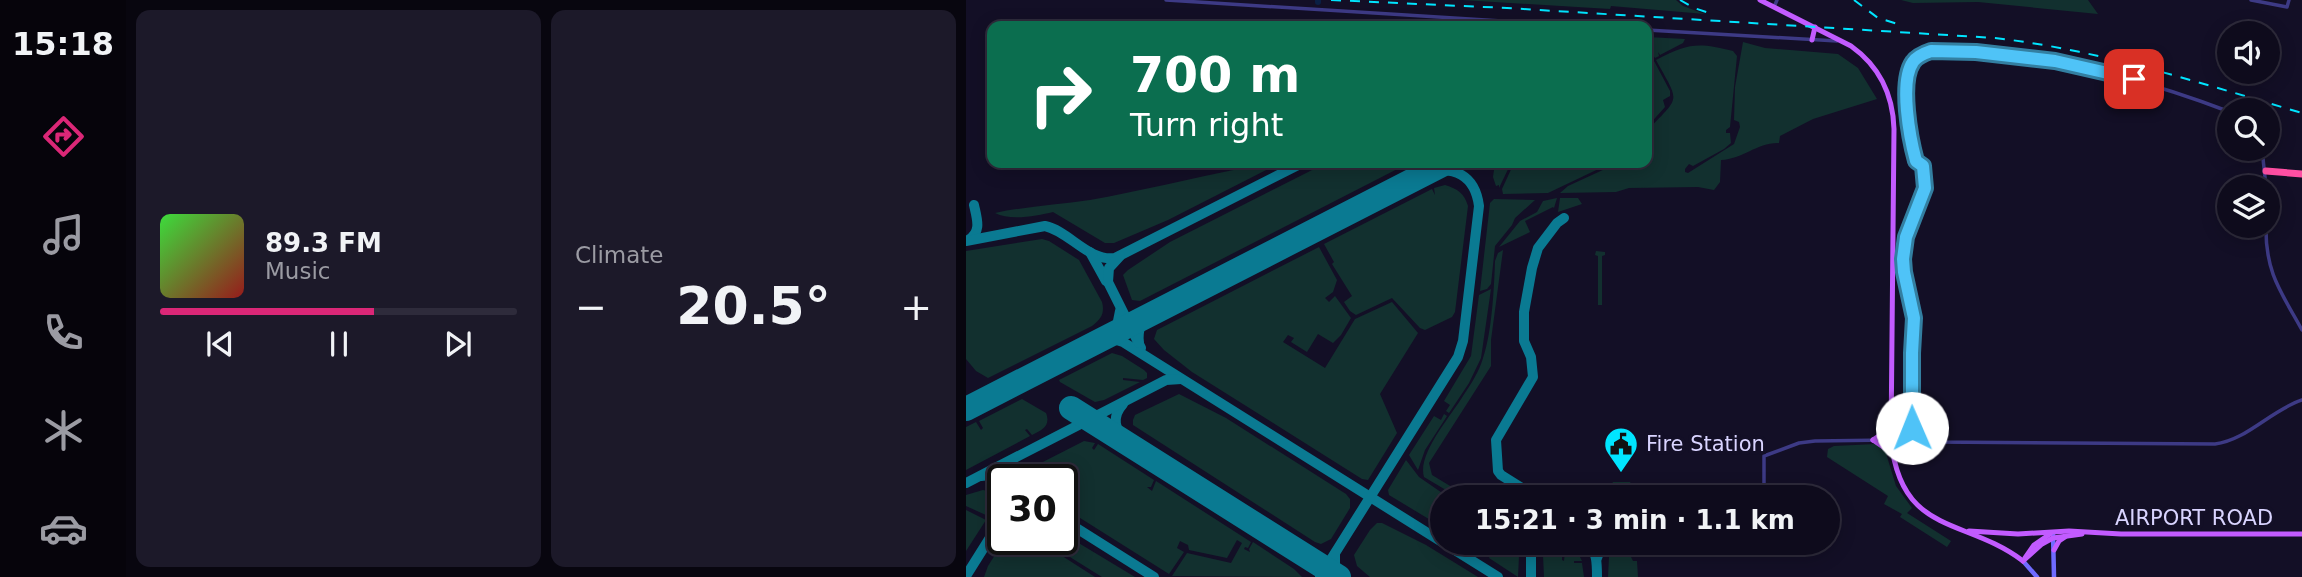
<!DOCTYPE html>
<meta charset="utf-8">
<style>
:root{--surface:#0e0b1c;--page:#1c1929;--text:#f1f3f6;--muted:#9b9ba3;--line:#2e2b3b;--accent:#db2777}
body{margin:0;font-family:"DejaVu Sans",sans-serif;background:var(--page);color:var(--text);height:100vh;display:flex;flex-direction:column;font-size:26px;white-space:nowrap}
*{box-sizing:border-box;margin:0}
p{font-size:23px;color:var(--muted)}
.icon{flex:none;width:38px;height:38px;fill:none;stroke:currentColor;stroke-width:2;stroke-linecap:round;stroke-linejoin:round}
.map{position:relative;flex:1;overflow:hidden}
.drawer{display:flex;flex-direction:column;gap:10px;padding:10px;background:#08060f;width:840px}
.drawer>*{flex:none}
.guide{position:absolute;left:21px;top:21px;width:665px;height:147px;border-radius:14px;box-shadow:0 4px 18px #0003,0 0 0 2px var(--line);background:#0b6e4f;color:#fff;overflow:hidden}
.buttons{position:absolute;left:1251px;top:21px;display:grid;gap:14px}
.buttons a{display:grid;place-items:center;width:63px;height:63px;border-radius:50%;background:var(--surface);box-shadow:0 4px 18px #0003,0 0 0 2px var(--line);font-size:35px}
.speed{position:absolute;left:21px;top:464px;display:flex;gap:14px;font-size:35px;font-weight:700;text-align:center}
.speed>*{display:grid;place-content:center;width:91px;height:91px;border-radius:50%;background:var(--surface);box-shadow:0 4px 18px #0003,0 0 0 2px var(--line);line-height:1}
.speed .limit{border:4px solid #111;border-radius:10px;background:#fff;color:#111}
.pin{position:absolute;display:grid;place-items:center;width:60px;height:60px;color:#fff;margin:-30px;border-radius:14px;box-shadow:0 4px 10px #0006}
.me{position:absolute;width:77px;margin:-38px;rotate:359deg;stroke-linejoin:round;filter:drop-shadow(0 0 5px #0008)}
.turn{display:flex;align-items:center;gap:24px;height:147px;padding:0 28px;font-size:32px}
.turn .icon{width:91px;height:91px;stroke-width:2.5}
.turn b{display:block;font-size:49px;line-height:60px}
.big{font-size:52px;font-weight:600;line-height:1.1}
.drawer .card{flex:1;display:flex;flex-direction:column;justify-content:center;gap:10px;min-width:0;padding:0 24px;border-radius:14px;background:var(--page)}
.song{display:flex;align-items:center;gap:21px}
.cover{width:84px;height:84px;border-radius:10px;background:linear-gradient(135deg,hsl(120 70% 55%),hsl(0 70% 35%))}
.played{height:7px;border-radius:4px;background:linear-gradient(90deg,var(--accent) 60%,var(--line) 60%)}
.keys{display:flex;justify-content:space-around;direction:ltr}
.heat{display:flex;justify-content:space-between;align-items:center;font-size:38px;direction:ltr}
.drawer .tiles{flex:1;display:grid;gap:10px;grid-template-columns:repeat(2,1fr)}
.trip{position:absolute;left:464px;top:485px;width:410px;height:70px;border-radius:35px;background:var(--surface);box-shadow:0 4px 18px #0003,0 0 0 2px var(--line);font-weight:600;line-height:70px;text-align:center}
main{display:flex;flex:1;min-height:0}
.menu{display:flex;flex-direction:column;width:126px;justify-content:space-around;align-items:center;background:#06040b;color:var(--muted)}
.menu .icon{width:49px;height:49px}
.menu .active{color:var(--accent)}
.menu b{font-size:32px;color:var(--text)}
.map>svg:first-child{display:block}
</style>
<main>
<nav class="menu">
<b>15:18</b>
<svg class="icon active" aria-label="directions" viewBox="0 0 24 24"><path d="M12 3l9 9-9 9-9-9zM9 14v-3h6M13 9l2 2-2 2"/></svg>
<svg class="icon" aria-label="music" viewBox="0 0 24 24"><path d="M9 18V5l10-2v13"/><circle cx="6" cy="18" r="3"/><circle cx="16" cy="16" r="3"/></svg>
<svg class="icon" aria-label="phone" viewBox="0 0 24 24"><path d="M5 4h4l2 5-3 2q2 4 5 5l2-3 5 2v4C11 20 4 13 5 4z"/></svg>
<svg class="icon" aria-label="climate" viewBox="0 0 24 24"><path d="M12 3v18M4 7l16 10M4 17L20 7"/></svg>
<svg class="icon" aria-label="car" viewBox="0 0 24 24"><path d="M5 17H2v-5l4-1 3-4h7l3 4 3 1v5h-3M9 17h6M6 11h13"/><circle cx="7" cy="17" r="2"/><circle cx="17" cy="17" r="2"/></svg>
</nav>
<section class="drawer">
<div class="tiles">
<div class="card">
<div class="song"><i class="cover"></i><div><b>89.3 FM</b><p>Music</p></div></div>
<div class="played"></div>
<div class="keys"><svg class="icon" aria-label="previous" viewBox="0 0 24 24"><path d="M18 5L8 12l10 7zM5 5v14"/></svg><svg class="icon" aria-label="pause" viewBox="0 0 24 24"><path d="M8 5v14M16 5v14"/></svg><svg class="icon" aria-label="next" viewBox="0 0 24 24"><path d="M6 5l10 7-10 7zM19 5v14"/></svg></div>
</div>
<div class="card"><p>Climate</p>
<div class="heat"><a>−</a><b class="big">20.5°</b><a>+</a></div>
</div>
</div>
</section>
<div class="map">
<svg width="1336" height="577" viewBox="0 0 1336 577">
<rect width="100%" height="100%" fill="#130f26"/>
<!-- green -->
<g fill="#12302f">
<polygon points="496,0 710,0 717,6 739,14 645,6 644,9"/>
<polygon points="935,0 1122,0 1132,14 1012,2 947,3"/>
<polygon points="681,37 719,39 717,43 694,55 692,52 693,56 689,58 681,47"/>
<path d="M777,42l22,6 73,6 20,14 19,31 -64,20 -33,17 -1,7c-21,-1 -36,16 -58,17l-1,22 -6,8 -16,-3 -69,1 -13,4 -56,1 8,-7 50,-23h29v-32c34,-36 33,-27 9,-71 32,-17 42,-18 77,-9l4,5 -7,71 -4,3v3h4l1,10 -7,6 -31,17 -4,-2 -4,5v3l3,1 46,-29 6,-17 -1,-5 -5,-2 1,-33z"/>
<polygon points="688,61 704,91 704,96 697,100 699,107 681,127 681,66"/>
<path d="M289,163h25l-112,57 -54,23h-9l-52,-31c-16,4 -43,9 -58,1 32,-7 63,-8 95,-13 51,-9 102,-22 153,-32z"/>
<polygon points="360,163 443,163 174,301 166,300 157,275 162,270 204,242"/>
<polygon points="529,163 545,163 533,188 533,185 530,186 527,177"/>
<polygon points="548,163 645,163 582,193 537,194 536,189"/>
<path d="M479,185c13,4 19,8 23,21l-13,106 -3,5 -27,13 -5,-2 -28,-30 -36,17 -6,-4 -6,-9 8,-6 -20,-32 2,-2 -10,-18 108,-55 3,6 -1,-7z"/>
<polygon points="591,198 588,208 587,207 559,221 564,232 533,247 554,221 571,212 577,201"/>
<polygon points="594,198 612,198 616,204 592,212"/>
<polygon points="528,199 569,200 549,218 546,225 529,246 525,284 521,289 514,291 524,203"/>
<path d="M76,239l7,2 30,19 23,42c3,11 -1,17 -10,24l-104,52 -12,-7 -10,-12v-108z"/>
<polygon points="353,247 371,280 367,292 359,298 363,302 369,296 385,318 375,335 367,343 352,334 341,352 325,342 328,338 322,335 317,342 359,368 389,319 426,302 452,333 414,394 431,433 402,480 396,479 226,372 198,350 188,339 191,330"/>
<path d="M537,250l-12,90v26l-62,97 3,12 28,17 3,-4 15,9 -22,-1 -32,-19c-7,-23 27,-61 39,-81 8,-12 16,-24 20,-38 9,-26 11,-69 12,-97l3,-8z"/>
<polygon points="630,251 639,252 639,255 636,256 636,305 632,305 632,256 629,255"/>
<polygon points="525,289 515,358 503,383 483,413 480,411 484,405 478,401 505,356 513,295"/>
<polygon points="146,353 156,356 178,370 181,373 181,378 177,380 157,378 157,380 174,382 138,400 129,402 94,382 93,380"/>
<polygon points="213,394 260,418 380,494 384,499 384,508 365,539 355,544 349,542 167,425 167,420 169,415"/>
<path d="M56,399l24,14c5,13 -4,17 -14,22l-5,-6 -2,1 5,6 -64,34v-43l10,-5 5,8 2,-2 -4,-7z"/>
<polygon points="478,414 481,416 459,450 452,470 443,455 468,416 475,420"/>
<polygon points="118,441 129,443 126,448 128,450 132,444 188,480 185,487 181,487 186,491 190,481 285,542 282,548 279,547 278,549 284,552 283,549 287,542 328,569 336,577 206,576 221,553 265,563 276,543 271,540 261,558 223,550 222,545 214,541 211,548 218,552 203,574 103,511 96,506 96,480 64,479 62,473 65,467 72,469 71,465"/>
<polygon points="910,444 919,450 930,486 946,508 941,513 985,541 981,547 934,517 936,514 918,504 922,496 861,457 862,449 868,446"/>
<polygon points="440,460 453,477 482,497 476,497 476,527 423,495 422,490"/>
<polygon points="647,482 664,482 669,490 666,497 641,497 641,491"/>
<polygon points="17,490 25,492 29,498 22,516 0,506 0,495"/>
<polygon points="0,510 20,520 0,551"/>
<polygon points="411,523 416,523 460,545 512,577 404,577 391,566 388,555 404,530"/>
<polygon points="96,533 169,577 136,577 75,539 96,539"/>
<polygon points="39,539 65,539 79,545 129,577 18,577 22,566"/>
<polygon points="653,551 663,553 667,561 671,561 672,577 642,577 643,557 647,552"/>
<polygon points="585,552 596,552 596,560 598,561 599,552 613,555 616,561 608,561 608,563 616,563 618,577 578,577 577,555"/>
<polygon points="536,553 553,556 552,577 523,558 525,554"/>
</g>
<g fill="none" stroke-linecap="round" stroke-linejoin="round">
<!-- river -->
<polyline stroke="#0a1f44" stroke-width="6" points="352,2 352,0"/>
<!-- taxiway -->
<g stroke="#0a7a92" stroke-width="10">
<path d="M2,240c14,-8 9,-21 6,-35"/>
<path d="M0,241l79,-15c24,5 44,36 70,32l187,-95"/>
<polyline points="124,252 140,281"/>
<polyline points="154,256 143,268 142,282 175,348"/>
<polyline points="137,338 151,326 154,311"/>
<polyline points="137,339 144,338 157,342 476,542"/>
<path d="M173,343c-2,-15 3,-22 14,-30"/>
<path d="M157,404c-12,13 -8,26 3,39"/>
<polyline points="15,476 24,475 37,482"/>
<polyline points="0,483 200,380 215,379"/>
<polyline points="564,497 562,492 535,475 532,471 530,440 567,377 565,357 558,341 558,312 566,268 572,248 591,223 598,218"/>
<polyline points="96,519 188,577"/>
<polyline points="476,542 532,577"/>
<polyline points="553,542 565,554 567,550 575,542"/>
<polyline points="565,542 565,577"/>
<path d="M622,542c9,11 9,21 9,35"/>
<polyline points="492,551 505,552 523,542"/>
<polyline points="369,554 369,565 375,577"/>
<polyline points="631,558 635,547 640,542"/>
<polyline points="0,576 37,517"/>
<path d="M354,577l138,-220 5,-16 16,-135c-4,-31 -25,-41 -54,-33"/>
</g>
<!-- runway -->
<g stroke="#0a7a92" stroke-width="24">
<polyline points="105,408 373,577"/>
<polyline points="0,409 480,163"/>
</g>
<!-- street -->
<g stroke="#3d3a85" stroke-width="3.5">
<polyline points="200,0 614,26"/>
<polyline points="1285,0 1321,7 1323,0"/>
<polyline points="808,7 811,0"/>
<polyline points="681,30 871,41"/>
<polyline points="1296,149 1300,187"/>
<path d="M950,161l7,5 2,22 -19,49 -3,22 12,59 -4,101c2,15 7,19 21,23l283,2c32,-4 56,-34 87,-44"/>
<path d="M956,169h-3l-3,-4c-4,-32 -28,-100 15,-114 25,-2 51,2 75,5 81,9 148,27 224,56"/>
<path d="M1300,226c-1,46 15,66 36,104"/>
<polyline points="798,497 798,456 833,443 849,441 924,440"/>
</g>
<!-- secondary -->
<g stroke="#6f6bff" stroke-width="4.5">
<polyline points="1087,533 1088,577"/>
<polyline points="1057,561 1071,577"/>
</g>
<!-- primary -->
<g stroke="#c25bff" stroke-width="5">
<path d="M794,0l91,46c28,20 42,48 43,83l-3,311c10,96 74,77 132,121"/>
<polyline points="846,40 849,27"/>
<polyline points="907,440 917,433 925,422"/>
<polyline points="907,440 926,453"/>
<polyline points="1003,531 1052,534 1103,531 1155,534 1336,534"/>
<polyline points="1088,550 1093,541 1099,537"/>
<polyline points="1059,558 1068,545 1084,534"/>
<polyline points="1057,561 1076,544 1087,538 1116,534"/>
</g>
<!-- highway -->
<polyline stroke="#ff4fa3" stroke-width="7" points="1300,171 1336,174"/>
<!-- rail -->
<g stroke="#00e5ff" stroke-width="2" stroke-dasharray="10 9" stroke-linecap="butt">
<path d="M365,0l176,8 488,30c105,12 205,45 307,75"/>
<polyline points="714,0 728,8 746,14"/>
<polyline points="888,0 912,18 935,25"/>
</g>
</g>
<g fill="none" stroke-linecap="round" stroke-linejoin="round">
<!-- route casing -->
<g stroke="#337fa1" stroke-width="18">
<path id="route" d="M946,428v-75l2,-35 -10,-46 -1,-13 3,-22 19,-49 -2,-22 -7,-5c-6,-22 -17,-79 -3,-99 4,-6 12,-9 18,-11l45,1 79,9 79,18"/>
</g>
<!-- route -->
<use href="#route" stroke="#4fc3f7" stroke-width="12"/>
</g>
<!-- icons -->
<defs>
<g id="civic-pin" transform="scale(1.75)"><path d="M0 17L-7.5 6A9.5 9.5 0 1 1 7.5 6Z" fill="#00e5ff" stroke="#130f26"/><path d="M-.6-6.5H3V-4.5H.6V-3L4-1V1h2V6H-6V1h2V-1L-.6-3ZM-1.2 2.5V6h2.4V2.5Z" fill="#111"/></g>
</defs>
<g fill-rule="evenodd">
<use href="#civic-pin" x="655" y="444"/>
</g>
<g text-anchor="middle" stroke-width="7" stroke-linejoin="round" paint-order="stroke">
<!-- poi labels -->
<g font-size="21" fill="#d9d4ff" stroke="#130f26" text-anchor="start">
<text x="680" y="451">Fire Station</text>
</g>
<!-- street labels -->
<g font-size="21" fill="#d9d4ff" stroke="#130f26">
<text x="1228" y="525">AIRPORT ROAD</text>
</g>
</g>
</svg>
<div class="buttons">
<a><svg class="icon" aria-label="sound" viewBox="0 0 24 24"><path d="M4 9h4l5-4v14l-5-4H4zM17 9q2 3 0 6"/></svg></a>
<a><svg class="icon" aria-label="search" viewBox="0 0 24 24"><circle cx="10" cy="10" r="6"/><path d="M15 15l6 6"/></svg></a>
<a><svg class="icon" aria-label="layers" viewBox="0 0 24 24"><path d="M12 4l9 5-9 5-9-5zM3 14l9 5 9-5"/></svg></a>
</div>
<div class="speed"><div class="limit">30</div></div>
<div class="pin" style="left:1168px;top:79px;background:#d93025"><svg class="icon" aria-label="arrive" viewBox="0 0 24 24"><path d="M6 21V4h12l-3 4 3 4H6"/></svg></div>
<svg class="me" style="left:946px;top:428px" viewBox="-20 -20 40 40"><circle r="19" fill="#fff"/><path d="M0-13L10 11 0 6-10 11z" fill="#4fc3f7"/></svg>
<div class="trip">15:21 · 3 min · 1.1 km</div>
<div class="guide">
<div class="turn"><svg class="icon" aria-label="right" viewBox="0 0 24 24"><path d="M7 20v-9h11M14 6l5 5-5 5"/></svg><div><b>700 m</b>Turn right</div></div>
</div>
</div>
</main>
